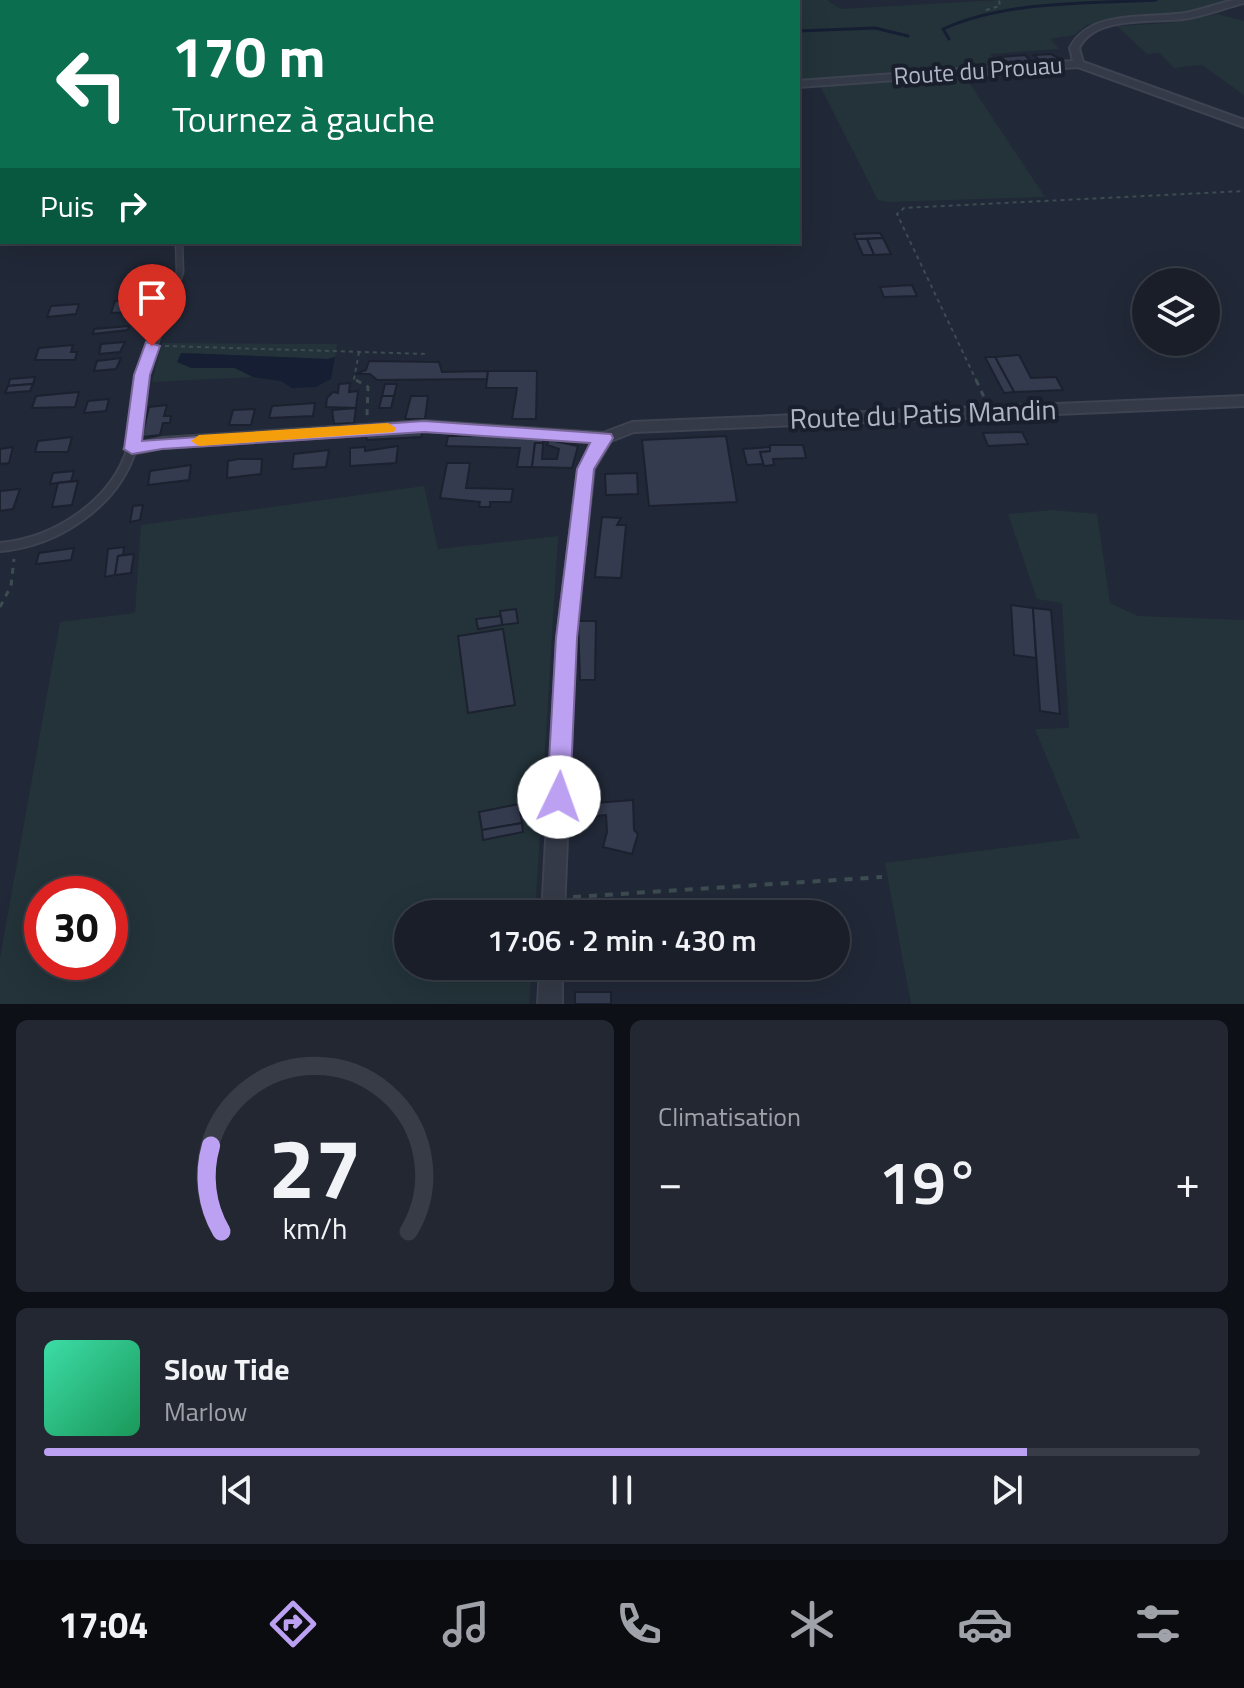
<!DOCTYPE html>
<html lang="fr">
<meta charset="utf-8">
<style>
:root{--surface:#191e29;--page:#222731;--text:#f1f3f6;--muted:#9fa2a8;--line:#373c46;--accent:#bca0f2}
body{margin:0;font-family:"Titillium Web",sans-serif;background:var(--page);color:var(--text);height:100vh;display:flex;flex-direction:column;font-size:30px;white-space:nowrap}
*{box-sizing:border-box;margin:0}
p{font-size:26px;color:var(--muted)}
.icon{flex:none;width:44px;height:44px;fill:none;stroke:currentColor;stroke-width:2;stroke-linecap:round;stroke-linejoin:round}
.map{position:relative;height:1004px;overflow:hidden}
.side{display:flex;flex-direction:column;gap:16px;padding:16px;background:#0e1017;flex:1}
.side>*{flex:none}
.guide{position:absolute;left:0px;top:0px;width:800px;height:244px;box-shadow:0 8px 32px #0002,0 0 0 2px var(--line);background:#0b6e4f;color:#fff;overflow:hidden}
.tools{position:absolute;left:1132px;top:268px;display:grid;gap:16px}
.tools a{display:grid;place-items:center;width:88px;height:88px;border-radius:50%;background:var(--surface);box-shadow:0 8px 32px #0002,0 0 0 2px var(--line);font-size:40px}
.speed{position:absolute;left:24px;top:876px;display:flex;gap:16px;font-size:40px;font-weight:700;text-align:center}
.speed>*{display:grid;place-content:center;width:104px;height:104px;border-radius:50%;background:var(--surface);box-shadow:0 8px 32px #0002,0 0 0 2px var(--line);line-height:1}
.speed .limit{border:12px solid #d22;background:#fff;color:#111}
.pin{position:absolute;display:grid;place-items:center;width:68px;height:68px;color:#fff;margin:-82px -34px;border-radius:50% 50% 50% 0;rotate:-45deg;box-shadow:0 0 8px #0007}
.pin .icon{rotate:45deg}
.me{position:absolute;width:88px;margin:-44px;rotate:3deg;stroke-linejoin:round;filter:drop-shadow(0 0 6px #0008)}
.turn{display:flex;align-items:center;gap:28px;height:168px;padding:0 40px;font-size:36px}
.turn .icon{width:104px;height:104px;stroke-width:2.5}
.turn b{display:block;font-size:56px;line-height:68px}
.then{display:flex;align-items:center;height:76px;padding:0 40px;background:#0003;gap:16px;font-size:30px}
.big{font-size:60px;font-weight:600;line-height:1.1}
.side .card{flex:1;display:flex;flex-direction:column;justify-content:center;gap:12px;min-width:0;padding:0 28px;border-radius:12px;background:var(--page)}
.side .dial{align-items:center;gap:0}
.dial svg{height:208px;overflow:visible;fill:none;stroke:var(--line);stroke-width:7;stroke-linecap:round;text-anchor:middle}
.dial text{fill:var(--text);stroke:none}
.song{display:flex;align-items:center;gap:24px}
.cover{width:96px;height:96px;border-radius:12px;background:linear-gradient(135deg,hsl(160 70% 55%),hsl(150 70% 35%))}
.played{height:8px;border-radius:4px;background:linear-gradient(90deg,var(--accent) 85%,var(--line) 85%)}
.keys{display:flex;justify-content:space-around;direction:ltr}
.heat{display:flex;justify-content:space-between;align-items:center;font-size:44px;direction:ltr}
.side .tiles{flex:1;display:grid;gap:16px;grid-template-columns:1fr 1fr}
.card:last-child{grid-column:span 2}
.trip{position:absolute;left:394px;top:900px;width:456px;height:80px;border-radius:40px;background:var(--surface);box-shadow:0 8px 32px #0002,0 0 0 2px var(--line);font-weight:600;line-height:80px;text-align:center}
.tabs{display:flex;height:128px;justify-content:space-around;align-items:center;background:#0a0c10;color:var(--muted)}
.tabs .icon{width:56px;height:56px}
.tabs .selected{color:var(--accent)}
.tabs b{font-size:36px;color:var(--text)}
.map>svg:first-child{display:block}
</style>
<div class="map">
<svg width="1244" height="1004" viewBox="0 0 1244 1004">
<rect width="100%" height="100%" fill="#212837"/>
<!-- green -->
<g fill="#233339" fill-rule="evenodd">
<polygon points="0,0 827,0 840,9 997,0 1230,0 1203,9 1087,25 1074,35 1050,39 1059,49 990,54 1005,73 964,75 1045,197 889,202 878,200 817,80 798,81 798,2 2,2 0,62"/>
<polygon points="1217,14 1244,21 1244,95 1202,65 1174,68 1160,53 1147,54 1117,26 1168,23"/>
<polygon points="162,343 337,344 335,357 328,359 181,353 191,368 235,368 253,377 152,382"/>
<path d="M424,486l14,63 120,-13 -23,378h-127v52h124l-3,38h-529v-46l60,-336 75,-9 6,-88zM42,894h68v68h-68z"/>
<polygon points="1053,510 1097,514 1110,603 1138,616 1244,620 1244,1004 911,1004 885,863 1080,838 1035,729 1069,728 1062,603 1037,599 1008,514"/>
</g>
<!-- water -->
<polygon fill="#161e34" points="181,353 328,359 335,357 331,379 316,387 292,388 281,381 253,377 235,368 191,368 177,362"/>
<g fill="none" stroke-linecap="round" stroke-linejoin="round">
<!-- stream -->
<g stroke="#161e34" stroke-width="3">
<polyline points="345,0 364,2"/>
<polyline points="798,31 875,28 908,36"/>
<path d="M949,39l-6,-10c64,-29 143,-25 213,-29"/>
</g>
</g>
<!-- building -->
<g fill="#343b4e" stroke="#1c212f" stroke-width="2">
<polygon points="1051,54 1064,61 1042,62 1034,55"/>
<polygon points="1025,55 1033,63 1012,65 1000,57"/>
<polygon points="880,233 883,238 856,239 854,234"/>
<polygon points="883,238 891,254 874,255 867,239"/>
<polygon points="856,239 867,239 874,255 863,255"/>
<polygon points="912,285 917,296 884,297 880,287"/>
<polygon points="134,300 130,312 111,313 115,301"/>
<polygon points="79,304 76,314 47,317 51,306"/>
<polygon points="129,326 128,330 93,334 94,329"/>
<polygon points="125,342 120,352 99,354 101,344"/>
<polygon points="73,345 71,352 77,352 75,360 35,360 39,348"/>
<polygon points="1019,355 1031,378 1056,377 1063,390 1014,392 995,357"/>
<polygon points="985,357 995,357 1014,392 1004,393"/>
<polygon points="121,358 116,369 94,371 97,361"/>
<polygon points="369,361 439,362 442,372 488,371 487,379 377,380 370,374 356,374 366,370"/>
<polygon points="488,371 537,371 536,419 512,419 517,388 486,388"/>
<polygon points="35,377 33,384 8,386 10,379"/>
<polygon points="350,383 349,392 358,391 356,408 326,407 327,398 333,392 338,393 339,384"/>
<polygon points="33,384 30,391 5,393 8,386"/>
<polygon points="385,384 397,384 394,396 382,396"/>
<polygon points="79,392 75,407 32,408 36,396"/>
<polygon points="382,396 394,396 391,408 379,408"/>
<polygon points="411,396 428,396 425,419 405,419"/>
<polygon points="109,399 106,411 84,413 88,401"/>
<polygon points="315,403 313,416 269,418 272,406"/>
<polygon points="167,405 164,416 171,416 170,423 163,423 160,435 142,437 149,407"/>
<polygon points="356,408 354,423 334,424 332,410"/>
<polygon points="255,409 251,425 229,425 233,410"/>
<polygon points="423,430 421,437 367,440 365,433"/>
<polygon points="1022,432 1028,444 988,446 983,433"/>
<polygon points="544,435 543,443 535,443 532,467 517,467 520,448 446,446 448,436"/>
<polygon points="726,436 737,502 649,506 642,440"/>
<polygon points="72,437 68,452 35,452 38,441"/>
<polygon points="549,440 578,446 572,468 532,467 535,443 543,443 542,459 557,459 559,449 547,445"/>
<polygon points="770,445 803,445 806,458 773,459 774,465 764,466 760,452 770,451"/>
<polygon points="398,446 396,463 350,466 350,448 365,447 365,451"/>
<polygon points="13,447 9,463 0,464 0,449"/>
<polygon points="770,447 770,451 760,452 763,464 747,465 743,449"/>
<polygon points="329,450 326,467 292,469 294,454"/>
<polygon points="238,459 262,459 261,474 227,478 228,461"/>
<polygon points="447,463 470,463 466,488 513,489 511,502 490,502 490,507 479,507 480,502 440,498"/>
<polygon points="191,465 189,480 148,485 150,471"/>
<polygon points="74,471 71,481 50,484 53,473"/>
<polygon points="637,473 638,494 606,495 605,474"/>
<polygon points="78,481 72,505 52,507 58,483"/>
<polygon points="20,489 13,509 0,511 0,491"/>
<polygon points="143,505 140,520 130,522 133,506"/>
<polygon points="602,517 621,518 617,525 626,525 621,578 595,577"/>
<polygon points="124,547 123,555 118,556 115,575 105,577 108,549"/>
<polygon points="74,548 71,560 36,564 39,553"/>
<polygon points="134,554 131,573 115,575 118,556"/>
<polygon points="1011,605 1033,608 1036,658 1014,655"/>
<polygon points="1033,608 1051,610 1060,714 1040,711"/>
<polygon points="516,609 518,623 502,625 500,611"/>
<polygon points="501,616 502,625 478,629 476,619"/>
<polygon points="578,621 596,621 595,680 580,680"/>
<polygon points="503,629 515,705 468,713 458,636"/>
<polygon points="633,800 634,830 638,834 632,854 603,847 607,832 606,815 596,816 595,803"/>
<polygon points="519,804 522,823 482,830 479,812"/>
<polygon points="522,823 523,832 483,840 482,830"/>
<rect x="575" y="992" width="36" height="12"/>
</g>
<g fill="none" stroke-linecap="round" stroke-linejoin="round">
<!-- service-far1 casing -->
<g stroke="#3e4351" stroke-width="9">
<polyline id="service-far1" points="141,382 180,272 179,242"/>
</g>
<!-- service casing -->
<g stroke="#3e4351" stroke-width="12">
<path id="service" d="M0,547c56,-5 115,-43 132,-99 7,-21 6,-46 9,-68"/>
</g>
<!-- minor casing -->
<g stroke="#3e4351" stroke-width="4">
<g id="minor">
<path d="M1234,0h10v3c-20,5 -40,13 -61,16 -31,4 -88,-4 -104,29l4,14 161,58v7l-166,-60 -280,20v-6l275,-20 -3,-13c19,-39 78,-29 115,-35 16,-3 32,-9 49,-13z"/>
<rect x="0" y="65" width="2" height="6"/>
<polygon points="1244,396 1244,406 634,432 611,441 594,469 575,638 564,914 542,914 557,638 578,469 595,442 424,431 162,448 132,454 124,449 127,446 162,438 424,421 603,433 632,422"/>
<polygon points="540,966 562,966 562,1004 538,1004"/>
</g>
</g>
<!-- path-far2 -->
<g stroke="#3c4c51" stroke-width="2" stroke-dasharray="4 4" stroke-linecap="butt">
<polyline points="986,10 1000,6 999,0"/>
<polyline points="165,346 429,354"/>
<polyline points="359,352 354,379 359,382"/>
<polyline points="977,382 897,214 904,208 1244,191"/>
</g>
<!-- path-far1 -->
<g stroke="#3c4c51" stroke-width="3" stroke-dasharray="6 6" stroke-linecap="butt">
<polyline points="356,380 368,387 367,416"/>
<polyline points="976,380 984,397"/>
<polyline points="0,607 11,586 14,559"/>
</g>
<!-- path -->
<polyline stroke="#3c4c51" stroke-width="4" stroke-dasharray="8 8" stroke-linecap="butt" points="573,897 882,877"/>
<!-- service-far1 -->
<use href="#service-far1" stroke="#353a48" stroke-width="6"/>
<!-- service -->
<use href="#service" stroke="#353a48" stroke-width="8"/>
<!-- minor -->
<use href="#minor" fill="#353a48" fill-rule="evenodd"/>
</g>
<!-- route -->
<polygon fill="#bca0f2" stroke="#7a689d" stroke-width="2" points="146,342 160,346 150,375 142,441 424,421 611,434 613,438 594,469 577,638 570,797 567,804 559,807 550,804 547,797 556,638 577,469 590,443 424,432 162,449 132,454 124,449 134,375"/>
<!-- slow -->
<polygon fill="#f59e0b" points="388,423 396,428 394,432 199,446 191,441 199,435"/>
<g text-anchor="middle" stroke-width="8" stroke-linejoin="round" paint-order="stroke">
<!-- far-street labels -->
<g font-size="24" fill="#afb5c4" stroke="#1a1f2d">
<text transform="translate(978 71) rotate(-4)" y="8">Route du Prouau</text>
</g>
<!-- street labels -->
<g font-size="28" fill="#afb5c4" stroke="#1a1f2d">
<text transform="translate(923 414) rotate(-2)" y="10">Route du Patis Mandin</text>
</g>
</g>
</svg>
<div class="tools">
<a><svg class="icon" aria-label="layers" viewBox="0 0 24 24"><path d="M12 4l9 5-9 5-9-5zM3 14l9 5 9-5"/></svg></a>
</div>
<div class="speed"><div class="limit">30</div></div>
<div class="pin" style="left:152px;top:346px;background:#d93025"><svg class="icon" aria-label="arrive" viewBox="0 0 24 24"><path d="M6 21V4h12l-3 4 3 4H6"/></svg></div>
<svg class="me" style="left:559px;top:797px" viewBox="-20 -20 40 40"><circle r="19" fill="#fff"/><path d="M0-13L10 11 0 6-10 11z" fill="#bca0f2"/></svg>
<div class="trip">17:06 · 2 min · 430 m</div>
<div class="guide">
<div class="turn"><svg class="icon" aria-label="left" viewBox="0 0 24 24"><path d="M17 20v-9H6M10 6l-5 5 5 5"/></svg><div><b>170 m</b>Tournez à gauche</div></div>
<div class="then">Puis<svg class="icon" aria-label="right" viewBox="0 0 24 24"><path d="M7 20v-9h11M14 6l5 5-5 5"/></svg></div>
</div>
</div>
<section class="side">
<div class="tiles">
<div class="card dial"><svg viewBox="0 0 100 80">
<path d="M14 69A42 42 0 1 1 86 69"/>
<path d="M14 69A42 42 0 0 1 10 36" stroke="#bca0f2"/>
<text x="50" y="56" font-size="32" font-weight="700">27</text>
<text x="50" y="72" font-size="11">km/h</text>
</svg></div>
<div class="card"><p>Climatisation</p>
<div class="heat"><a>−</a><b class="big">19°</b><a>+</a></div>
</div>
<div class="card">
<div class="song"><i class="cover"></i><div><b>Slow Tide</b><p>Marlow</p></div></div>
<div class="played"></div>
<div class="keys"><svg class="icon" aria-label="previous" viewBox="0 0 24 24"><path d="M18 5L8 12l10 7zM5 5v14"/></svg><svg class="icon" aria-label="pause" viewBox="0 0 24 24"><path d="M8 5v14M16 5v14"/></svg><svg class="icon" aria-label="next" viewBox="0 0 24 24"><path d="M6 5l10 7-10 7zM19 5v14"/></svg></div>
</div>
</div>
</section>
<nav class="tabs">
<b>17:04</b>
<svg class="icon selected" aria-label="directions" viewBox="0 0 24 24"><path d="M12 3l9 9-9 9-9-9zM9 14v-3h6M13 9l2 2-2 2"/></svg>
<svg class="icon" aria-label="music" viewBox="0 0 24 24"><path d="M9 18V5l10-2v13"/><circle cx="6" cy="18" r="3"/><circle cx="16" cy="16" r="3"/></svg>
<svg class="icon" aria-label="phone" viewBox="0 0 24 24"><path d="M5 4h4l2 5-3 2q2 4 5 5l2-3 5 2v4C11 20 4 13 5 4z"/></svg>
<svg class="icon" aria-label="climate" viewBox="0 0 24 24"><path d="M12 3v18M4 7l16 10M4 17L20 7"/></svg>
<svg class="icon" aria-label="car" viewBox="0 0 24 24"><path d="M5 17H2v-5l4-1 3-4h7l3 4 3 1v5h-3M9 17h6M6 11h13"/><circle cx="7" cy="17" r="2"/><circle cx="17" cy="17" r="2"/></svg>
<svg class="icon" aria-label="filters" viewBox="0 0 24 24"><path d="M4 7h16M4 17h16"/><circle cx="9" cy="7" r="2"/><circle cx="15" cy="17" r="2"/></svg>
</nav>
